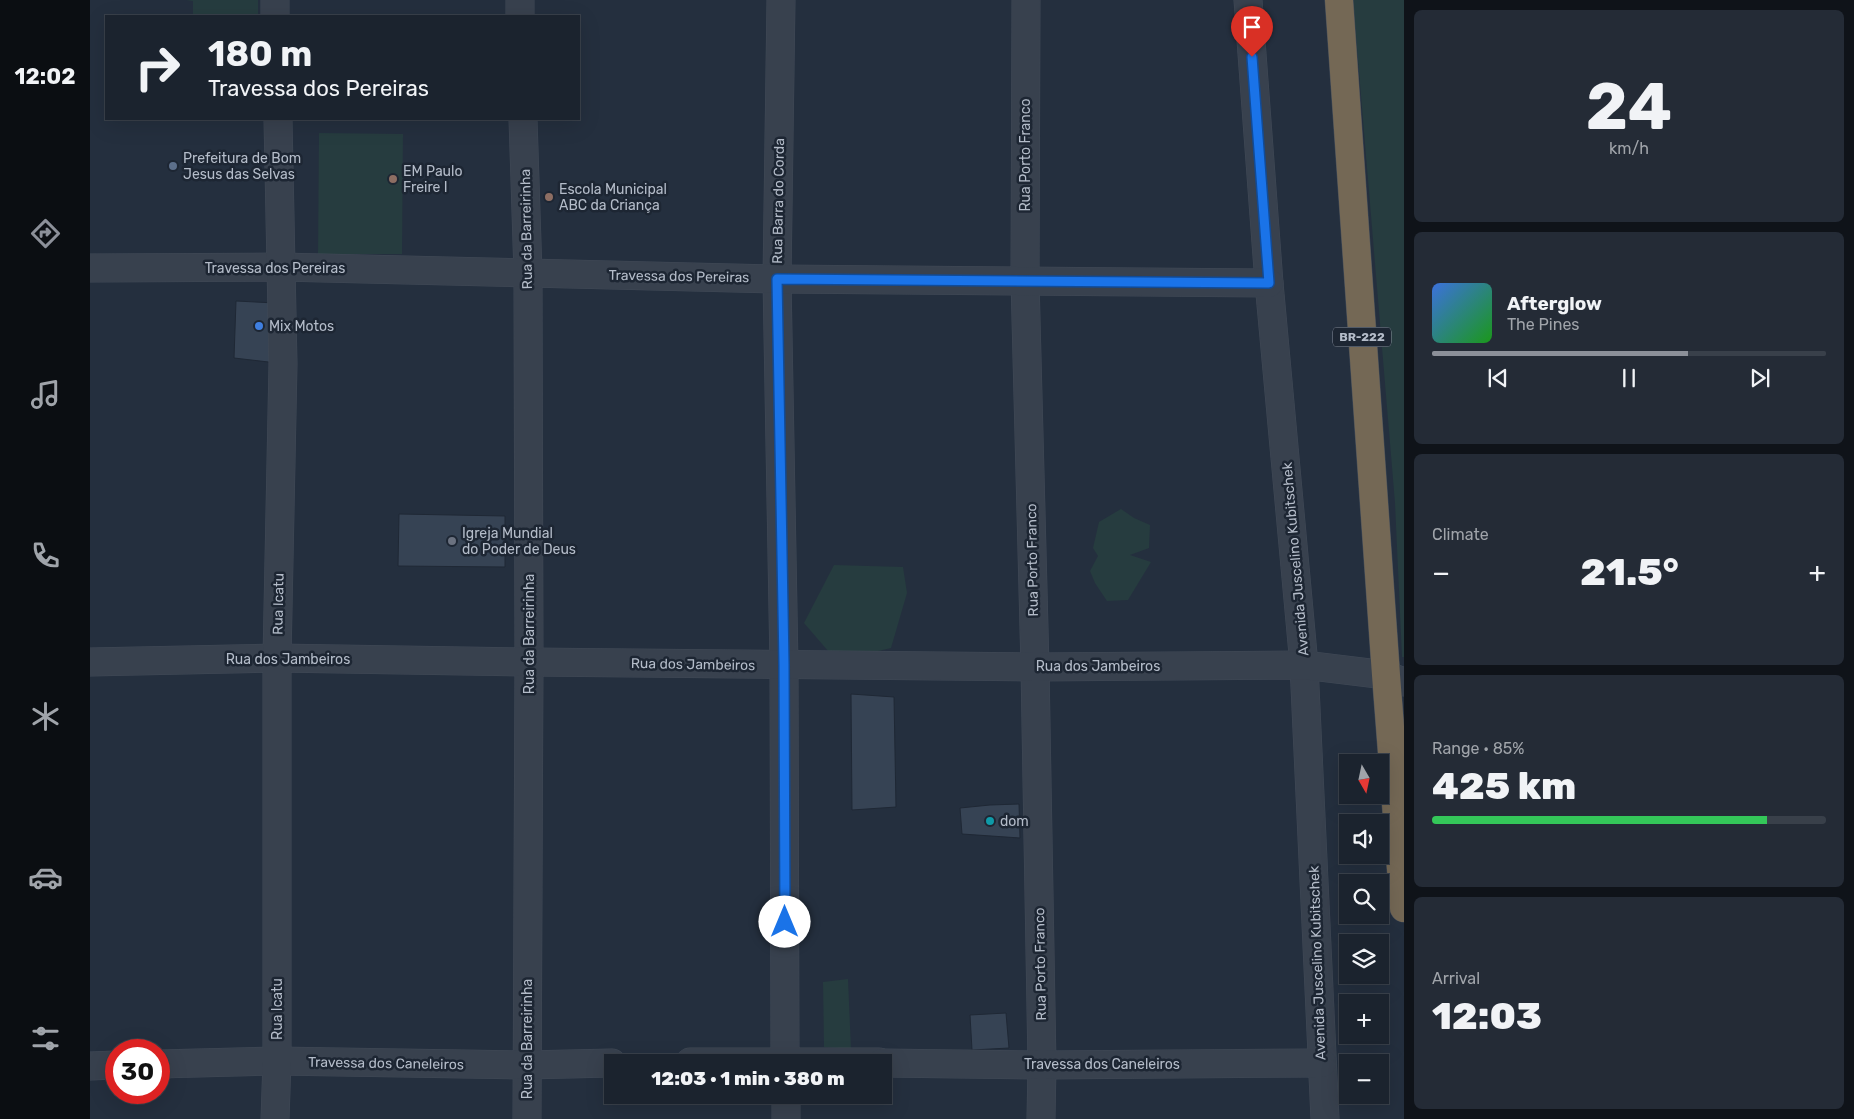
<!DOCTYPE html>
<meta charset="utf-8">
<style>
:root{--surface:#1b232e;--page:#242b36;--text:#f1f3f6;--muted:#a0a4aa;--line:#39404a;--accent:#8c9099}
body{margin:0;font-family:Rubik,sans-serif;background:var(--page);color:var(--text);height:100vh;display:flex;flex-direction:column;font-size:19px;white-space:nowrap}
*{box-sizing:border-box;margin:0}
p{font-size:16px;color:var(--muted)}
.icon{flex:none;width:28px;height:28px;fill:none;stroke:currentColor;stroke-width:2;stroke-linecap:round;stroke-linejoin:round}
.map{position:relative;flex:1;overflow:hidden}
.sheet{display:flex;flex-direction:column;gap:10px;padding:10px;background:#0f1319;width:450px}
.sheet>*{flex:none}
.guide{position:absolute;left:15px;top:15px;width:475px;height:105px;border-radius:0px;box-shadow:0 5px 20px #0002,0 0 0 1px var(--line);background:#1b232e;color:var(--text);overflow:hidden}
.needle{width:32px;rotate:171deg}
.fabs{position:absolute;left:1249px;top:754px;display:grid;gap:10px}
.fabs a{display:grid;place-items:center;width:50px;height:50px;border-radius:0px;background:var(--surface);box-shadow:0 5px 20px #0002,0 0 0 1px var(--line);font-size:25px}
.speed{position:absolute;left:15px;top:1039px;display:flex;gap:10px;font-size:25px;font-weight:700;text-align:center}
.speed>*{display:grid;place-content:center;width:65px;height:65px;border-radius:50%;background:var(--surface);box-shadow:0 5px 20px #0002,0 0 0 1px var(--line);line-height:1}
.speed .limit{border:8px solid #d22;background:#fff;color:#111}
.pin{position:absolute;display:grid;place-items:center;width:42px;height:42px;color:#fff;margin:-51px -21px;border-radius:50% 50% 50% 0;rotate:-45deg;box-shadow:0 0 5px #0007}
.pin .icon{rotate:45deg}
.me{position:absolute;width:55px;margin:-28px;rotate:0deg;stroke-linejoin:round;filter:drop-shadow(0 0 4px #0008)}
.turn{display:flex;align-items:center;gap:18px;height:105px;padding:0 20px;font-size:22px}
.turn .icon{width:65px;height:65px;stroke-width:2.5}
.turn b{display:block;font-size:35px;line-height:42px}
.big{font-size:38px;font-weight:800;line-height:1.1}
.sheet .widget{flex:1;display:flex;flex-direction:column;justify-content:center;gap:8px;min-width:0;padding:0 18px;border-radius:8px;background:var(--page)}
.sheet .dial{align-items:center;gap:0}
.dial b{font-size:65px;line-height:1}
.song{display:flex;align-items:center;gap:15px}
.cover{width:60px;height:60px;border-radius:8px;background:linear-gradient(135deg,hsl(220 70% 55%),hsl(120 70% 35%))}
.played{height:5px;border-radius:2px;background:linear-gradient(90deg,var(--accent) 65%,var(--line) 65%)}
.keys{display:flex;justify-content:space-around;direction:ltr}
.heat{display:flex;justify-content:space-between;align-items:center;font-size:28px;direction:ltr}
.charge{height:8px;border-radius:4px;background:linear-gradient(90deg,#34c759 85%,var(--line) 0)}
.trip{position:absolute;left:514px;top:1054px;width:288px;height:50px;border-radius:0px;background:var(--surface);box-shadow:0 5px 20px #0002,0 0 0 1px var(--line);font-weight:800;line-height:50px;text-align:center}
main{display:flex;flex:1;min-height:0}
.tabs{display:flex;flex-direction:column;width:90px;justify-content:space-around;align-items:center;background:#0b0e12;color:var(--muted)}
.tabs .icon{width:35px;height:35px}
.tabs .on{color:var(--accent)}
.tabs b{font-size:22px;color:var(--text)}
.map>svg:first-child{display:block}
</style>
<main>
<nav class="tabs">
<b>12:02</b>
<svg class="icon on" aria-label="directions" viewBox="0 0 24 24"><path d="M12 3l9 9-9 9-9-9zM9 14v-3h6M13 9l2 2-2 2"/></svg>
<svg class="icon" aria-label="music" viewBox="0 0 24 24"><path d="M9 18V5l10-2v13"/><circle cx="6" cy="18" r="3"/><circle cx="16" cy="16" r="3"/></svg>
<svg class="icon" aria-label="phone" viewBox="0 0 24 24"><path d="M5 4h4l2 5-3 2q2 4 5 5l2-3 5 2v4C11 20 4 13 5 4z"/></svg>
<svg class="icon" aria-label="climate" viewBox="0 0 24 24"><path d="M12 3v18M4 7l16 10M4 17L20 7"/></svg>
<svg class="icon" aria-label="car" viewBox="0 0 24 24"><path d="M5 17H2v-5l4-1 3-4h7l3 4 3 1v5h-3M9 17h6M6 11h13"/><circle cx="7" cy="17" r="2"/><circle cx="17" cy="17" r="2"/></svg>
<svg class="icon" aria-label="filters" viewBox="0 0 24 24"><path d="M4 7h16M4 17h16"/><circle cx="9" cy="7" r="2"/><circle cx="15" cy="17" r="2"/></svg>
</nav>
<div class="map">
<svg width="1314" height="1119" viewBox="0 0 1314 1119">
<rect width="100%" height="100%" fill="#242f3e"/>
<!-- green -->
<g fill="#263c3f">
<polygon points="96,0 168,0 168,16 103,16 103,1"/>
<polygon points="1263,0 1314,0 1314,657 1312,657 1305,503"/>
<polygon points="229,133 313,134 312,254 228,254"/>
<polygon points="1031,509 1044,518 1060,525 1059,548 1040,555 1061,562 1038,600 1017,601 1005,583 1000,571 1008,556 1003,548 1009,522"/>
<polygon points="744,565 813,567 817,593 801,648 772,655 774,651 739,652 714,623"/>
<polygon points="758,979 761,1049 734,1047 733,982"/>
</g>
<!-- building -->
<g fill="#364354" stroke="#1f2835">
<polygon points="146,301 185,303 187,363 144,358"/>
<polygon points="309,514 415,516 415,567 308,566"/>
<polygon points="761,694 804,697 806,807 762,810"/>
<polygon points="929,804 930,838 872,834 870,808 900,805"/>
<polygon points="916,1013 919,1048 882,1050 880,1015"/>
</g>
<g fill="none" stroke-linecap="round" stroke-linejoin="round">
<!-- minor casing -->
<g stroke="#414a57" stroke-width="29">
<g id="minor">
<polyline points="185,0 185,16"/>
<polyline points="430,0 430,16"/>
<polyline points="691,0 687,279 694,665 695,1062"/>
<polyline points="936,0 935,280 945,667 952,1065 951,1119"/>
<polyline points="1158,0 1179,283 1214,665 1235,1119"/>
<polyline points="433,119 438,273 439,662 437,1119"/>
<polyline points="0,268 191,267 687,279 1179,283"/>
<polyline points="0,662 187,658 439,662 945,667 1214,665 1296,675 1314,682"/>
<polyline points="600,1062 789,1062"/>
<polyline points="792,1063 952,1065 1232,1063"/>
<polyline points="69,1064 187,1061 436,1065 522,1063"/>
<polyline points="0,1066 26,1065"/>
<polyline points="696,1095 696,1119"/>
<polyline points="185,1119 187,1061 187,658 193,364 188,119"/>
</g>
</g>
<!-- highway casing -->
<g stroke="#434c59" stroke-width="29">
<polyline id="highway" points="1249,0 1296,675 1314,908"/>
</g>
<!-- minor -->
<use href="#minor" stroke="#38414e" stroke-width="28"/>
<!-- highway -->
<use href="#highway" stroke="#746855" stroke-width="28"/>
</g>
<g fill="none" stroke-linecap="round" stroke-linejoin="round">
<!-- route casing -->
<g stroke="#114b97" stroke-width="12">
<polyline id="route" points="695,922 694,664 687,279 1179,283 1162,57"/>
</g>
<!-- route -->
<use href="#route" stroke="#1a73e8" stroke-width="9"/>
</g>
<!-- markers -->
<circle fill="#5c6f8a" stroke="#1d2633" stroke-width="2" cx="83" cy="166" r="5"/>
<g fill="#8d6e63" stroke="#1d2633" stroke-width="2">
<circle cx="303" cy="179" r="5"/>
<circle cx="459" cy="197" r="5"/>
</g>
<circle fill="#3f7fe0" stroke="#1d2633" stroke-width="2" cx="169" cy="326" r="5"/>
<circle fill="#6b7280" stroke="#1d2633" stroke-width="2" cx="362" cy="541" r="5"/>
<circle fill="#0f9aa8" stroke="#1d2633" stroke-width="2" cx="900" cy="821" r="5"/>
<g text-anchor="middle" stroke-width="5" stroke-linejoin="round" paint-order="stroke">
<!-- shield labels -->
<rect fill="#1d2633" stroke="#878f9c" stroke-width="1" x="1243" y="327.5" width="58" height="19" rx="4"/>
<g font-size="12" font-weight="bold" fill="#b4bcc9">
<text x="1272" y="341">BR-222</text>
</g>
<!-- street labels -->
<g font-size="14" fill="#b4bcc9" stroke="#1d2633">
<text transform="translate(935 155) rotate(-90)" y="5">Rua Porto Franco</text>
<text transform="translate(688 201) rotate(-89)" y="5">Rua Barra do Corda</text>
<text transform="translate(436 229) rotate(-91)" y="5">Rua da Barreirinha</text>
<text x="185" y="273">Travessa dos Pereiras</text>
<text transform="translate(589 276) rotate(1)" y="5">Travessa dos Pereiras</text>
<text transform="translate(1205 559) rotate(-95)" y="5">Avenida Juscelino Kubitschek</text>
<text transform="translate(942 560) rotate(-91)" y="5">Rua Porto Franco</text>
<text transform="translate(188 604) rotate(-89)" y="5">Rua Icatu</text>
<text transform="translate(439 634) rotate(-90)" y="5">Rua da Barreirinha</text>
<text x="198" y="664">Rua dos Jambeiros</text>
<text transform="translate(603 664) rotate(1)" y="5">Rua dos Jambeiros</text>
<text x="1008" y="671">Rua dos Jambeiros</text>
<text transform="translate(1227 963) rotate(-92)" y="5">Avenida Juscelino Kubitschek</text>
<text transform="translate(950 964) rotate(-91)" y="5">Rua Porto Franco</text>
<text transform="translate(187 1009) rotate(-90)" y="5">Rua Icatu</text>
<text transform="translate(437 1039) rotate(-90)" y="5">Rua da Barreirinha</text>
<text transform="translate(296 1063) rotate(1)" y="5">Travessa dos Caneleiros</text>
<text x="1012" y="1069">Travessa dos Caneleiros</text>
</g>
<!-- poi labels -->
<g font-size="14" fill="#b4bcc9" stroke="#1d2633" text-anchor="start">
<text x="93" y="163">Prefeitura de Bom<tspan x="93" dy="16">Jesus das Selvas</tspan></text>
<text x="313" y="176">EM Paulo<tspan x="313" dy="16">Freire I</tspan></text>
<text x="469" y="194">Escola Municipal<tspan x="469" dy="16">ABC da Criança</tspan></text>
<text x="179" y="331">Mix Motos</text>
<text x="372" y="538">Igreja Mundial<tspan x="372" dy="16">do Poder de Deus</tspan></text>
<text x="910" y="826">dom</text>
</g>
</g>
</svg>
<div class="fabs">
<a><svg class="needle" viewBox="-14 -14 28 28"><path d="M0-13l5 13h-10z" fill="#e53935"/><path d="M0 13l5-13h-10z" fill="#a0a4aa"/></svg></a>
<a><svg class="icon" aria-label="sound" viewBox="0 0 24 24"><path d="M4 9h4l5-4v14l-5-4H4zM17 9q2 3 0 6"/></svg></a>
<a><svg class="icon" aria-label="search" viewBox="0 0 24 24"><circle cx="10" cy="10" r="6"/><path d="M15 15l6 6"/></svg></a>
<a><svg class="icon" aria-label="layers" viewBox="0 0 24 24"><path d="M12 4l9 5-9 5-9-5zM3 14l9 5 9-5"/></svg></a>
<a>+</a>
<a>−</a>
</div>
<div class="speed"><div class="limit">30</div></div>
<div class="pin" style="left:1162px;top:57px;background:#d93025"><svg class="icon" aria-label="arrive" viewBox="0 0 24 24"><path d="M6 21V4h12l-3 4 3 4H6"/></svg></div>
<svg class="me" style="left:695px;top:922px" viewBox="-20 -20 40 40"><circle r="19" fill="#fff"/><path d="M0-13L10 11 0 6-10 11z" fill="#1a73e8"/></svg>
<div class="trip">12:03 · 1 min · 380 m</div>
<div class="guide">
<div class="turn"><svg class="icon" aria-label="right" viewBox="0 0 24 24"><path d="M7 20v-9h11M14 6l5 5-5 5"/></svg><div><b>180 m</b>Travessa dos Pereiras</div></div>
</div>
</div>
<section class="sheet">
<div class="widget dial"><b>24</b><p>km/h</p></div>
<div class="widget">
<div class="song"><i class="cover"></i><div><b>Afterglow</b><p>The Pines</p></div></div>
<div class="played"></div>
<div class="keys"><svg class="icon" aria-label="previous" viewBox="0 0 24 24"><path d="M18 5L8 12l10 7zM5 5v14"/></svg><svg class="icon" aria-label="pause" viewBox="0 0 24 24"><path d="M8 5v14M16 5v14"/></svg><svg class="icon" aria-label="next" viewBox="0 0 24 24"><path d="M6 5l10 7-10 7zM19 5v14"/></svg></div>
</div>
<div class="widget"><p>Climate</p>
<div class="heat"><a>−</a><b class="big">21.5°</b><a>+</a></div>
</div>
<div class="widget"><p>Range · 85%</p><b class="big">425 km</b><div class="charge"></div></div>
<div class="widget"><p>Arrival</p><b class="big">12:03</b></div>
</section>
</main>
